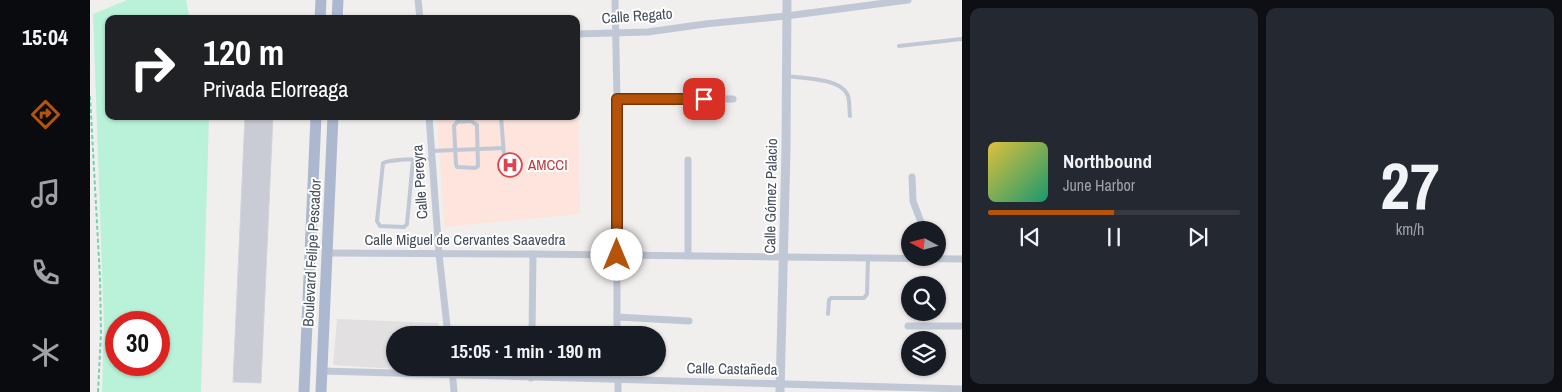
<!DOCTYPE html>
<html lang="es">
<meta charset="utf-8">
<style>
:root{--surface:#171b24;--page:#242831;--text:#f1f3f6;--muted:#9ea1a6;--line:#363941;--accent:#b45309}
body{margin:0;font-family:"Archivo Narrow",sans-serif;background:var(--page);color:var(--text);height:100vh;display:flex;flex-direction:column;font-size:19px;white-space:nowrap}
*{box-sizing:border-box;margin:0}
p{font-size:16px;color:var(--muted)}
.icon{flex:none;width:28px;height:28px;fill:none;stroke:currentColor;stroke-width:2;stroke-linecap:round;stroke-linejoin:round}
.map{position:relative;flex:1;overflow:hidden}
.sheet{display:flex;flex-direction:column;gap:8px;padding:8px;background:#0d0f14;width:600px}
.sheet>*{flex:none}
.banner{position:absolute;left:15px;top:15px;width:475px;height:105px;border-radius:10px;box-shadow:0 1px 4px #0004;background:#202124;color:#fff;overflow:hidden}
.needle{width:32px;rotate:277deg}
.controls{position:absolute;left:811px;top:221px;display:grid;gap:10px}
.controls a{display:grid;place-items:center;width:45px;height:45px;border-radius:50%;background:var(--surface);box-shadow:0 1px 4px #0004;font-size:25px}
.speed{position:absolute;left:15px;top:311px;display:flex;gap:10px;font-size:25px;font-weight:700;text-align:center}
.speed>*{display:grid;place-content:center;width:65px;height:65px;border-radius:50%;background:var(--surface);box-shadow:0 1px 4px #0004;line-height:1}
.speed .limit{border:8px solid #d22;background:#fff;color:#111}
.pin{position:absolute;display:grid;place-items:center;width:42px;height:42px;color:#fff;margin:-21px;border-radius:10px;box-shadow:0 2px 8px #0006}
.me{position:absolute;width:55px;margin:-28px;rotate:0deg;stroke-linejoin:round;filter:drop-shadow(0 0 4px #0008)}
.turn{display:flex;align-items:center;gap:18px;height:105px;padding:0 15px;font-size:22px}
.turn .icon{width:65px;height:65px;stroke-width:2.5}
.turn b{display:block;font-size:35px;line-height:42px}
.sheet .tile{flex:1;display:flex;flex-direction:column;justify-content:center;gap:8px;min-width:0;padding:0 18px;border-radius:10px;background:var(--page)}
.sheet .dial{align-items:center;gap:0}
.dial b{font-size:65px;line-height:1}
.song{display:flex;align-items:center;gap:15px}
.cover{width:60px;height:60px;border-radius:8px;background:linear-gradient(135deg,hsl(50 70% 55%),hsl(160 70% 35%))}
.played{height:5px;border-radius:2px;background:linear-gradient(90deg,var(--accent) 50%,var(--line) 50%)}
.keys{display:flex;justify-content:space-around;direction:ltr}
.sheet .tiles{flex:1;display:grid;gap:8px;grid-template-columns:repeat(2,1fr)}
.trip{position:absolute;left:296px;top:326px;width:280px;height:50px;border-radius:25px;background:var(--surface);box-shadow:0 1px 4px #0004;font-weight:800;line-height:50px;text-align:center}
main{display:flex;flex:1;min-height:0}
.tabs{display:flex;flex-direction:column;width:90px;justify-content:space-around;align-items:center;background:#090b0e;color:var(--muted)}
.tabs .icon{width:35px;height:35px}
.tabs .current{color:var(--accent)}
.tabs b{font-size:22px;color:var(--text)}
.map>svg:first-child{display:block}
</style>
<main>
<nav class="tabs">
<b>15:04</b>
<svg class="icon current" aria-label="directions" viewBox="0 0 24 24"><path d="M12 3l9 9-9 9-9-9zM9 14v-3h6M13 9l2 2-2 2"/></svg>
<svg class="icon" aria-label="music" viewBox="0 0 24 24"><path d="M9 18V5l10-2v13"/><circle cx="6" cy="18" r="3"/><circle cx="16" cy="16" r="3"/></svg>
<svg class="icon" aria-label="phone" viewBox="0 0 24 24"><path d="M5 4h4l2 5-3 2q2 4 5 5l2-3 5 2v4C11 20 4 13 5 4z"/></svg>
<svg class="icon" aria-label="climate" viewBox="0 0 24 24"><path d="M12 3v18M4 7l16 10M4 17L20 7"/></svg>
</nav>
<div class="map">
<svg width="872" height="392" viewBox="0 0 872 392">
<rect width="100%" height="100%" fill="#f1efee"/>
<!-- education -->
<polygon fill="#e2e0e0" points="247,319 348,323 350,335 305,335 305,368 354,368 354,372 243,365"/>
<!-- medical -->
<polygon fill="#fde5dd" points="486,71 488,71 490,214 354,227 347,116 486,116"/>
<!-- green -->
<path fill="#baf2d9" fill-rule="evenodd" d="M37,0h59l4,19h-81v97h100v2l-8,274h-99l2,-66 -11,-312zM26,322h43v43h-43z"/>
<!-- building -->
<polygon fill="#caccd5" stroke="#d2d3db" points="155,116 183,116 171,383 143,382"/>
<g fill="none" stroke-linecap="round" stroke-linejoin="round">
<!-- path -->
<polyline stroke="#6fd2b2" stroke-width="2" stroke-dasharray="4 2.5" stroke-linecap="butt" points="0,96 10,278 11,333 8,392"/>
<!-- service -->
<g stroke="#c1c8d5" stroke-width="4">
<polyline points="809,46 872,39"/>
<path d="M696,76c16,2 56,2 62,20 2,6 1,14 2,20"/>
<polyline points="411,116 415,168"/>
<polygon points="381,121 387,125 387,128 388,166 385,168 367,167 366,164 364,126 367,122"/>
<polyline points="342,151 413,148"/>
<path d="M323,160l-6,64 -3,3 -24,-1 -3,-5 6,-58c13,-5 36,-3 49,-4"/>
<polyline points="738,314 739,300 741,298 774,298 777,294 778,258"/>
</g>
<!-- minor -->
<g stroke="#c1c8d5" stroke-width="7">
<polyline points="328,0 330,19"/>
<polyline points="525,0 527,99 527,335"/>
<polyline points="486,34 558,32 615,24 696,16 818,0"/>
<polyline points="527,99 643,99"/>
<polyline points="339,116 349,254 358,335"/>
<polyline points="822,177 823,201 834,230"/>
<polyline points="238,253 443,254 872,259"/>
<polyline points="598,256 598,160"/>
<polyline points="527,317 599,321"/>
<polyline points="818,326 872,326"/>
<polyline points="442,335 443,254"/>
<polyline points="362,368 364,392"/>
<polyline points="528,368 528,392"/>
<polyline points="232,371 872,389"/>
<polyline points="441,378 442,368"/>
</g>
<!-- tertiary -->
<polyline stroke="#c1c8d5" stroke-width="9" points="690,392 696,149 697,0"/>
<!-- primary -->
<g stroke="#acb8d0" stroke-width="11">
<polyline points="230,19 231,0"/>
<polyline points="247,19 248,0"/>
<polyline points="214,392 226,116"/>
<polyline points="231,392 243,116"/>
</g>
</g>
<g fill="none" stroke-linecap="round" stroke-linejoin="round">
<!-- route casing -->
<g stroke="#753606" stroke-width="12">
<polyline id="route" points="527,255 527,99 614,99"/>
</g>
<!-- route -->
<use href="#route" stroke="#b45309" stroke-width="9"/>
</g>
<!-- icons -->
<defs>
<g id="hospital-ring" transform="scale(1.25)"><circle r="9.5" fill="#fff" stroke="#e0444e" stroke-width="1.5"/><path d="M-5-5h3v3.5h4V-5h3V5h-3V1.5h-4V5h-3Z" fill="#e0444e"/></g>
</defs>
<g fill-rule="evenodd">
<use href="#hospital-ring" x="420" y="165"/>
</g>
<g text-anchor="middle" stroke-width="4" stroke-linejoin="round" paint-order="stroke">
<!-- street labels -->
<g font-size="15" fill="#454e5d" stroke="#fff">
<text transform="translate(547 16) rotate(-4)" y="5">Calle Regato</text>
<text transform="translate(330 182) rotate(-94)" y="5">Calle Pereyra</text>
<text transform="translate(681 196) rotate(-89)" y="5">Calle Gómez Palacio</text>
<text x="375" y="245">Calle Miguel de Cervantes Saavedra</text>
<text transform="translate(222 253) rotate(-87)" y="5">Boulevard Felipe Pescador</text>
<text transform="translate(642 369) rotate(1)" y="5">Calle Castañeda</text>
</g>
<!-- health labels -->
<g font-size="15" fill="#be3a42" stroke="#fff" text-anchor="start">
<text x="438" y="170">AMCCI</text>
</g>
</g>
</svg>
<div class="controls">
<a><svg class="needle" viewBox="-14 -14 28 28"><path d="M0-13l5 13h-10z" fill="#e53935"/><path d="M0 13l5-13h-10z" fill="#9ea1a6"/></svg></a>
<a><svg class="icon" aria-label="search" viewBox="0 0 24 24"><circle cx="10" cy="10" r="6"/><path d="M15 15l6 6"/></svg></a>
<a><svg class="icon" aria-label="layers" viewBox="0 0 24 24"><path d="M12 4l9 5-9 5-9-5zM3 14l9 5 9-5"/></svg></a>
</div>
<div class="speed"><div class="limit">30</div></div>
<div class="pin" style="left:614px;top:99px;background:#d93025"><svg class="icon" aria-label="arrive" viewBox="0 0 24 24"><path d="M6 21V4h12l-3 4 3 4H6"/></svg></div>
<svg class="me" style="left:527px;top:255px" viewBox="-20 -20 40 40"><circle r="19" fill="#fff"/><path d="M0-13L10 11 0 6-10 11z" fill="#b45309"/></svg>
<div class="trip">15:05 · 1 min · 190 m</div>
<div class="banner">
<div class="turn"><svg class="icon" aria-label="right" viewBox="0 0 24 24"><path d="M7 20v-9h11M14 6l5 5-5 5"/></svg><div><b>120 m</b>Privada Elorreaga</div></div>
</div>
</div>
<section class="sheet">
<div class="tiles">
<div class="tile">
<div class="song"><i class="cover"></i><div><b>Northbound</b><p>June Harbor</p></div></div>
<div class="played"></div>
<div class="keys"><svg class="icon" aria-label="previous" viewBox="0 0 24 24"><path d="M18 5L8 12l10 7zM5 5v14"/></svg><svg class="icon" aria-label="pause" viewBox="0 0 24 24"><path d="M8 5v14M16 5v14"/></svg><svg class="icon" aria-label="next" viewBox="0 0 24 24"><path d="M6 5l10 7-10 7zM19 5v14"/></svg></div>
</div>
<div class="tile dial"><b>27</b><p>km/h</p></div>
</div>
</section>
</main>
